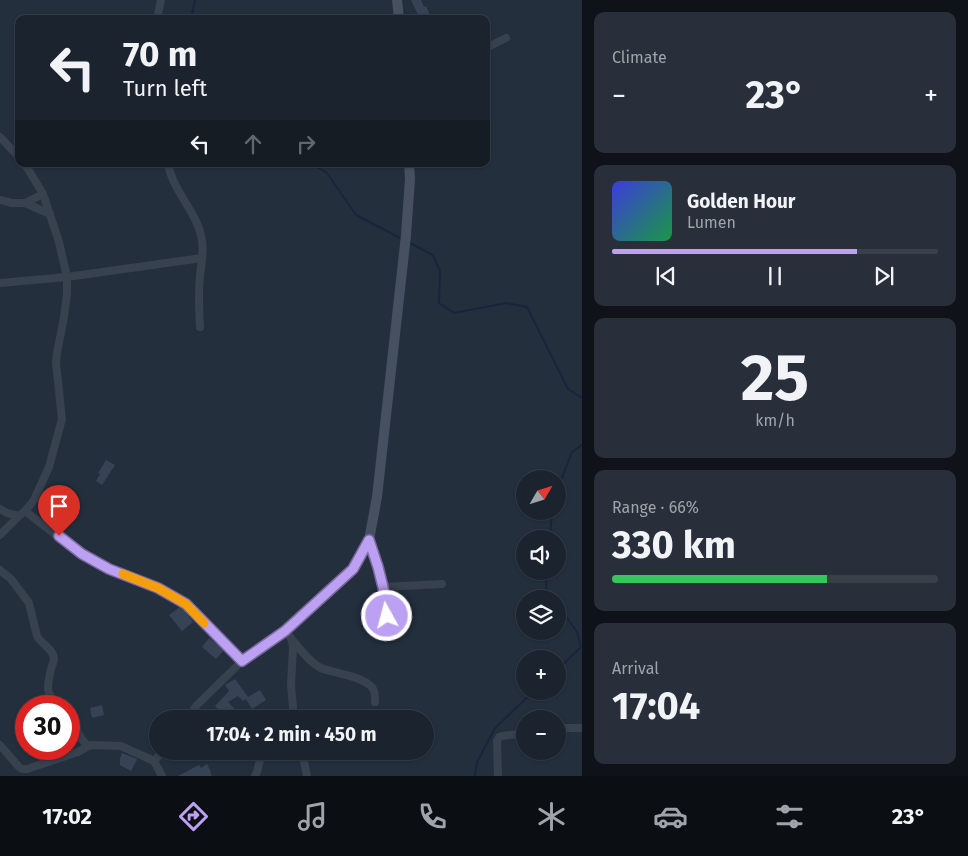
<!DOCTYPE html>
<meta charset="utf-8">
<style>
:root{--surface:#1b232e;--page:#282f3a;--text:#f1f3f6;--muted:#a0a4aa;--line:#39404a;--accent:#bca0f2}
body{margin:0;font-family:"Fira Sans",sans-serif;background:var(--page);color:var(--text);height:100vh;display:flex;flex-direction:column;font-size:19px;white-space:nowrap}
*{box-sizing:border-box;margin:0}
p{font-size:16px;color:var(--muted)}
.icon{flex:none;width:28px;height:28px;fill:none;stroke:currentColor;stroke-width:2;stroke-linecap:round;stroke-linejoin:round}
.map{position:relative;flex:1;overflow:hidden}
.panel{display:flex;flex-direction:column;gap:12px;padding:12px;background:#0f1319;width:386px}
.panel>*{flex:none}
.guide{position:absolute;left:15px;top:15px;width:475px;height:152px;border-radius:10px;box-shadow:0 1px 4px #0004,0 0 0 1px var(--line);background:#1b232e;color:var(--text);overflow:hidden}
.needle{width:32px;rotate:51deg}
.fabs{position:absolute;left:516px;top:470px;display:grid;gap:10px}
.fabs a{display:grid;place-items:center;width:50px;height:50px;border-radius:50%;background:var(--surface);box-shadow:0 1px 4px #0004,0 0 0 1px var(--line);font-size:25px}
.speed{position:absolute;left:15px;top:695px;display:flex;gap:10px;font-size:25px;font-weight:700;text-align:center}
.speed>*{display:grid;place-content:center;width:65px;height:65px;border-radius:50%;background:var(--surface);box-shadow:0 1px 4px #0004,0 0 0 1px var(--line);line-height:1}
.speed .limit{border:8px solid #d22;background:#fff;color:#111}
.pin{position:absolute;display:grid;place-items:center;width:42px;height:42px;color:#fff;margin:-51px -21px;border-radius:50% 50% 50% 0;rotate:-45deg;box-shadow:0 0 5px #0007}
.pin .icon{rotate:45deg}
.me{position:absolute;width:55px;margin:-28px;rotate:353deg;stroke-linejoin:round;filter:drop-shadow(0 0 4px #0008)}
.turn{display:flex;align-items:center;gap:18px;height:105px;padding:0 25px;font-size:22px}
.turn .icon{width:65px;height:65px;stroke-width:2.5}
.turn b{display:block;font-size:35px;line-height:42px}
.lanes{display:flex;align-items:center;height:48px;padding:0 25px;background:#0003;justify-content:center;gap:25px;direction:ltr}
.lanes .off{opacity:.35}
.big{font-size:38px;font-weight:700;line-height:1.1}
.panel .widget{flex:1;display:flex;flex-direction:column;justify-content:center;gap:8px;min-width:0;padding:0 18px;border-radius:10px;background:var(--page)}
.panel .dial{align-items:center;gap:0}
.dial b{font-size:65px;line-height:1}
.song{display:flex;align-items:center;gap:15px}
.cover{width:60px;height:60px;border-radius:8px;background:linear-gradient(135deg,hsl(240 70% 55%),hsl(140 70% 35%))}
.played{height:5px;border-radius:2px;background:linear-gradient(90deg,var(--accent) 75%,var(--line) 75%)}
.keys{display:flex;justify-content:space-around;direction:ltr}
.heat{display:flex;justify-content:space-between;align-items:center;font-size:28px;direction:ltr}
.charge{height:8px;border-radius:4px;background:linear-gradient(90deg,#34c759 66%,var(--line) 0)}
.trip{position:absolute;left:149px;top:710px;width:285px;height:50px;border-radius:25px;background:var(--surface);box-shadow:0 1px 4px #0004,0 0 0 1px var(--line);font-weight:700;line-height:50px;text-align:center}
.tabs{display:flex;height:80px;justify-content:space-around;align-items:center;background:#0b0e12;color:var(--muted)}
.tabs .icon{width:35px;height:35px}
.tabs .selected{color:var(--accent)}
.tabs b{font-size:22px;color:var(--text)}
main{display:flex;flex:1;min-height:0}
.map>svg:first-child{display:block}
</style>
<main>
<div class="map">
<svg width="582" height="776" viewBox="0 0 582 776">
<rect width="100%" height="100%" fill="#242f3e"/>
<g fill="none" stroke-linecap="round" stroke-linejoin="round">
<!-- stream -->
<g stroke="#17263c" stroke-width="2">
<polyline points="191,19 195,0"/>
<polyline points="312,164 327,173 356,215 402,239"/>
<polyline points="408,242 433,255 440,271 439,303 454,313 506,303 527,307 568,389 582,398"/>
<polyline points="558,488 572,452 582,445"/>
<polyline points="550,539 552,511"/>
<polyline points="547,571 546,589 553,599"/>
<polyline points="558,605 577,632 581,647 558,669"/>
<polyline points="475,776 477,762 495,728 534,691"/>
</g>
</g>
<!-- building -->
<g fill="#364354">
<polygon points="411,0 421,0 424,7 426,6 432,19 420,19"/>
<polygon points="106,460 115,465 102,485 96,481 100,474 98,473"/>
<polygon points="62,489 70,494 61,510 53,505"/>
<polygon points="180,607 184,610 193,622 182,631 169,615"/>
<polygon points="209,638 224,650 216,659 202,647"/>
<polygon points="235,679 248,697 260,690 266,700 252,709 246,699 243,701 238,696 228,702 235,709 226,717 215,706 229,691 225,685"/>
<polygon points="102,705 104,715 92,718 90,708"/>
<polygon points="122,753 137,759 131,771 120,765 120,759"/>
<polygon points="207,764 211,772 210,772 212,776 178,776 199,765 201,768"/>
</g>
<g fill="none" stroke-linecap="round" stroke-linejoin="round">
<!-- street -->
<g stroke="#38414e" stroke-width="8">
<polyline points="157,19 161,0"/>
<polyline points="486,48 506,38"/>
<polyline points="0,137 19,157"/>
<polyline points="24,164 28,169 43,194 59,242 67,277 67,294 64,317 57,353 56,363 62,419 49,467 34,500 25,511"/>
<path d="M168,164c5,28 31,50 34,77 2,12 -1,24 -2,35 -2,17 -1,34 0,51"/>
<polyline points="0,200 12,203 25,203 50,214"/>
<polyline points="25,203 43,194"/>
<polyline points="0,283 67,277 202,258"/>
<polyline points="0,509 7,513 19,516 25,511 82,555 109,569 158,588 186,604 242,661 197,705 187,719"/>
<polyline points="0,535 19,516"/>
<polyline points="369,540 378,567 383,587 387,616"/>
<path d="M0,570l11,9 18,24 8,33c4,8 16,13 17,22 0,3 -2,8 -3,11 -4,21 -6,19 6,37"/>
<polyline points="383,587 442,584"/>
<path d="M285,631c9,10 23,31 36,37 11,5 49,9 53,23 1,3 1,8 1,11"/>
<polyline points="291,638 293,647 291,685 294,719"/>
<path d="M69,717c9,9 7,19 19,29"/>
<polyline points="558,728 582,728"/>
<polyline points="0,745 19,767 22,769 27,769 78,752 88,746 93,745 121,746 154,761 162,776"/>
<polyline points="302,751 307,776"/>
<polyline points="154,761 163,751"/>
<polyline points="255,776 257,772 262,751"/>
<polyline points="498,776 497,741 499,737 502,736 525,733"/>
</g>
<!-- secondary -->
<g stroke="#465061" stroke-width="10">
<polyline points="397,0 399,19"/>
<polyline points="242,661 285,631 353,569 369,540 377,497 406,235 410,179 409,164"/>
</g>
</g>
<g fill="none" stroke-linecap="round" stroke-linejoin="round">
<!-- route casing -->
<g stroke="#7a689d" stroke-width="12">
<polyline id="route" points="59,536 82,554 109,569 158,588 186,604 242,661 285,631 353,569 369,540 378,567 383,587 387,616"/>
</g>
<!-- route -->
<use href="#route" stroke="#bca0f2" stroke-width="9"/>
<!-- slow -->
<polyline stroke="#f59e0b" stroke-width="9" points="123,574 158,588 186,604 204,623"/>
</g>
</svg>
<div class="fabs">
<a><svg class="needle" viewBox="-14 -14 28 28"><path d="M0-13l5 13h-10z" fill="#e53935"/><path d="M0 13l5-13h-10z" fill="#a0a4aa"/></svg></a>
<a><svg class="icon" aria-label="sound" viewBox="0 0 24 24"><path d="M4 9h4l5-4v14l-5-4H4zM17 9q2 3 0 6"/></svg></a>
<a><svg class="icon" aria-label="layers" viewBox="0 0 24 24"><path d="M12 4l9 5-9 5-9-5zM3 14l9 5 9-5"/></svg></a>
<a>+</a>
<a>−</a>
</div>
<div class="speed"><div class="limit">30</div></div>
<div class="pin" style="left:59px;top:536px;background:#d93025"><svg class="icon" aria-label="arrive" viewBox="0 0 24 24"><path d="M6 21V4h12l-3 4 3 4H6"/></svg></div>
<svg class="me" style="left:387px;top:616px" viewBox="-20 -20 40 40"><circle r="17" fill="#bca0f2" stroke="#fff" stroke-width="3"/><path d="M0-11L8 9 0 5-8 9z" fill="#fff"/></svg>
<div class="trip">17:04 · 2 min · 450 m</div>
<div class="guide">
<div class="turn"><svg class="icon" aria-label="left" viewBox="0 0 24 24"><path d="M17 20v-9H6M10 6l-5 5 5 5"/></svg><div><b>70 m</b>Turn left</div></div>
<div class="lanes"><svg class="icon" aria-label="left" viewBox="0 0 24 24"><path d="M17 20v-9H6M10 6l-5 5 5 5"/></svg><svg class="icon off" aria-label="ahead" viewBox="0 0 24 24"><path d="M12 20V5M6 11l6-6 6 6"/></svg><svg class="icon off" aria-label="right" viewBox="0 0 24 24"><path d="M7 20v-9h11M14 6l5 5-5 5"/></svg></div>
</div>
</div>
<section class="panel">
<div class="widget"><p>Climate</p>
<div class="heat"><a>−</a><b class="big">23°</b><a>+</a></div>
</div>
<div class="widget">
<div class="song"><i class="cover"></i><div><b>Golden Hour</b><p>Lumen</p></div></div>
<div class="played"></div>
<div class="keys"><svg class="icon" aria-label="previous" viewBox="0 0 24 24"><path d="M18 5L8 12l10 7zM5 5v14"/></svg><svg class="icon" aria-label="pause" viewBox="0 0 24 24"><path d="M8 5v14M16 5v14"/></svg><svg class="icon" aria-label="next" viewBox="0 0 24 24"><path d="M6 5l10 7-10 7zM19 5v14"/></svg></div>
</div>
<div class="widget dial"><b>25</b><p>km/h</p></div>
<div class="widget"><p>Range · 66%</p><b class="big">330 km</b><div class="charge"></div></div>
<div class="widget"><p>Arrival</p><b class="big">17:04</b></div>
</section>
</main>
<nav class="tabs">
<b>17:02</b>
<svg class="icon selected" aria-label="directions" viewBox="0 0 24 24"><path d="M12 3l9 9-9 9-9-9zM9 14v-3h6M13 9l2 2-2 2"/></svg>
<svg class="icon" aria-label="music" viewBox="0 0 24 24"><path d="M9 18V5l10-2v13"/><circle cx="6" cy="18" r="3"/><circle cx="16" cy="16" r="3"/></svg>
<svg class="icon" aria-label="phone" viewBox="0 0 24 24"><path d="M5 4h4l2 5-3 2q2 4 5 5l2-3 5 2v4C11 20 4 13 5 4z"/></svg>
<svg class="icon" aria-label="climate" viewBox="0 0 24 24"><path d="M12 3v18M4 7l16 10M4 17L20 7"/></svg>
<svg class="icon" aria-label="car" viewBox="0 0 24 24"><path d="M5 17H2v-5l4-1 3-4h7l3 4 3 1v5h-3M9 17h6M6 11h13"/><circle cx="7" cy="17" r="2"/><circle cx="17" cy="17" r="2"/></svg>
<svg class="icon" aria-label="filters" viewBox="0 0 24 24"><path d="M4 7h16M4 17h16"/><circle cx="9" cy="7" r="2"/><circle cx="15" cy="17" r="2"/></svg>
<b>23°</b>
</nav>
